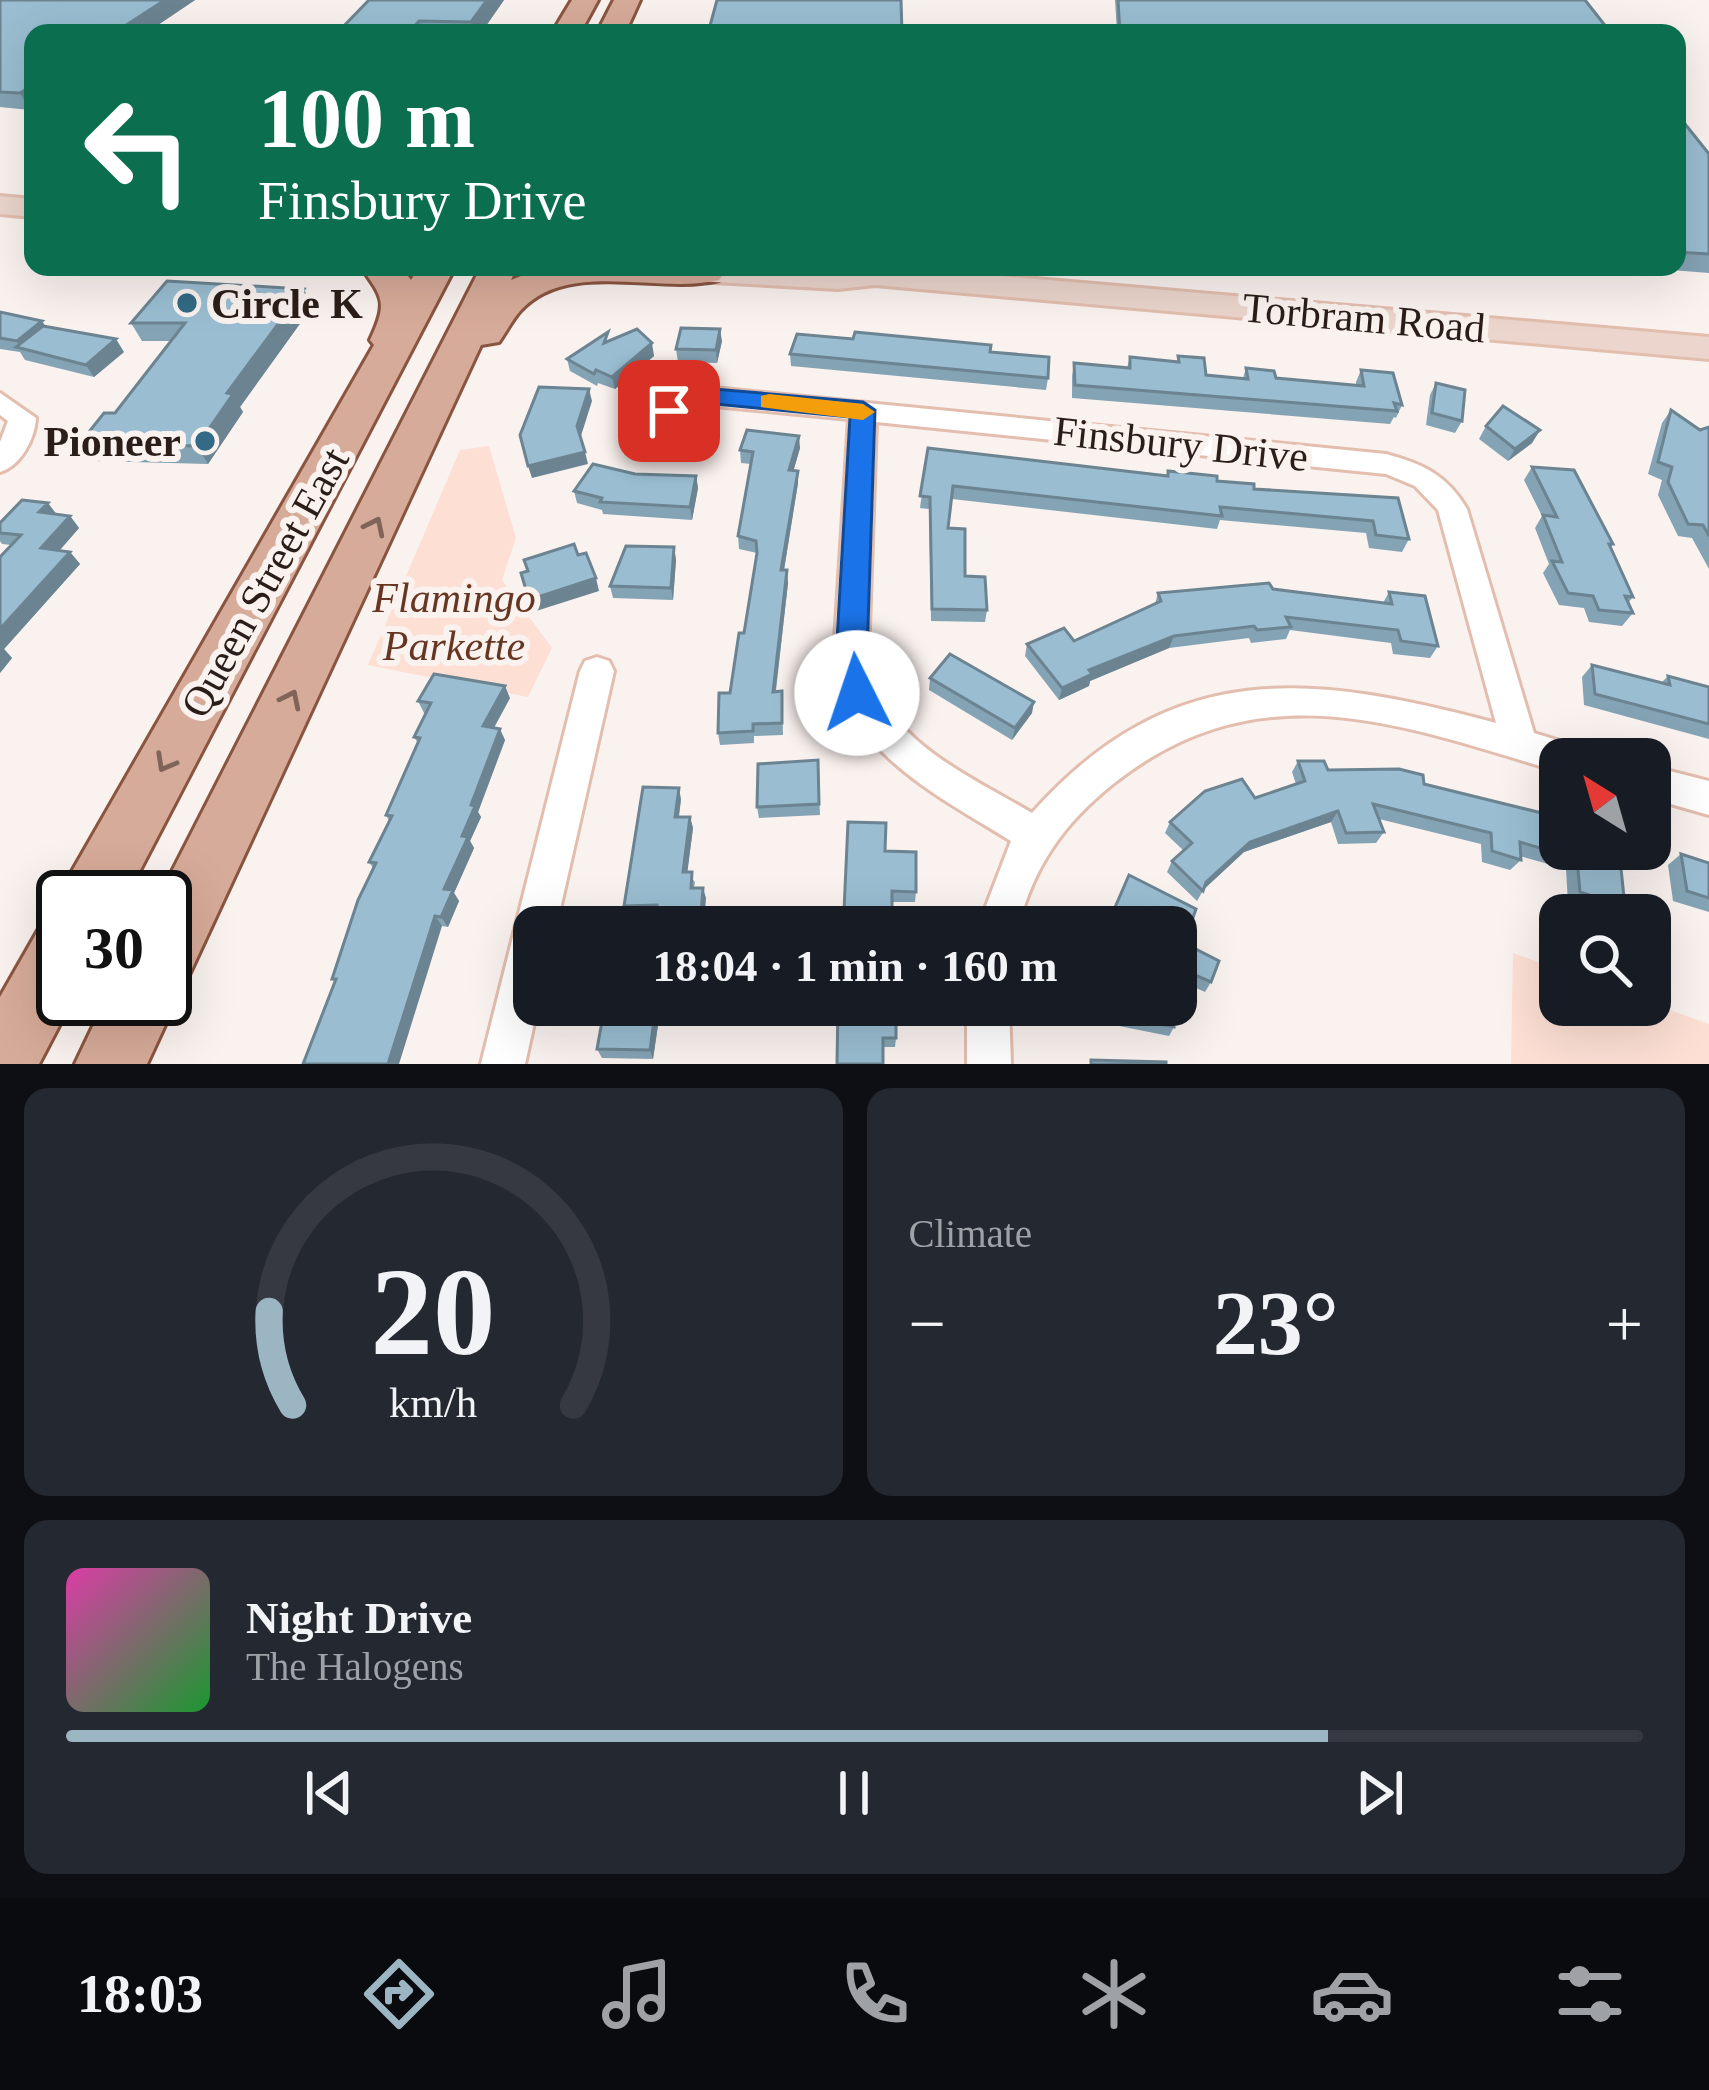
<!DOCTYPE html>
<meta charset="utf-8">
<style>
:root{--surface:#171b24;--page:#242831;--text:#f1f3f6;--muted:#9ea1a6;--line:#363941;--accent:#9cb5c3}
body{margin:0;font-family:Georgia,serif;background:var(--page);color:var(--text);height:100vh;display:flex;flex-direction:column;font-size:45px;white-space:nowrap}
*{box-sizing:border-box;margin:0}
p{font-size:39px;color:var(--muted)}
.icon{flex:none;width:66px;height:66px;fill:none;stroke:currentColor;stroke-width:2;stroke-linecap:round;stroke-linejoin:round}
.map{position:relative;height:1064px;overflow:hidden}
.side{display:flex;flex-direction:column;gap:24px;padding:24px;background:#0d0f14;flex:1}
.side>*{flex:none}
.guide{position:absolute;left:24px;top:24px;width:1662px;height:252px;border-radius:24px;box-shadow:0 12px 48px #0002;background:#0b6e4f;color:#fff;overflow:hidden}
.needle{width:78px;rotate:323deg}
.controls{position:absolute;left:1539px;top:738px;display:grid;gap:24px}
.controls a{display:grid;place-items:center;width:132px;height:132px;border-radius:24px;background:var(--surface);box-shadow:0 12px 48px #0002;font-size:60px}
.speed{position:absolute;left:36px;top:870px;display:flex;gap:24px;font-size:60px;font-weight:700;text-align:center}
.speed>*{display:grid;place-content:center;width:156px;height:156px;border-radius:50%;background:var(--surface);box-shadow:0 12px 48px #0002;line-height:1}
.speed .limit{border:6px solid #111;border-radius:18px;background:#fff;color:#111}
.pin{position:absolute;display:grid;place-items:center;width:102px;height:102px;color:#fff;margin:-51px;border-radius:24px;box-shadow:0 6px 18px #0006}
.me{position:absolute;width:132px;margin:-66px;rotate:356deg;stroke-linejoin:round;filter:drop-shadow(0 0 9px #0008)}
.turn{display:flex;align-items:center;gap:42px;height:252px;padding:0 36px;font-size:54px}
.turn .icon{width:156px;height:156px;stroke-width:2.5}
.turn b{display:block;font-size:84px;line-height:102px}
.big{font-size:90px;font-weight:700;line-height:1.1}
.side .widget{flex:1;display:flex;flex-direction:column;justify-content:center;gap:18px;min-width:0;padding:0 42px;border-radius:24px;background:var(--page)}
.side .dial{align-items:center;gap:0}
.dial svg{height:312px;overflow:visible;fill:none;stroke:var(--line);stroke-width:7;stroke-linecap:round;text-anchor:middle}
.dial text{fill:var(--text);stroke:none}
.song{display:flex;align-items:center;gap:36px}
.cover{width:144px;height:144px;border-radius:18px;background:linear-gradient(135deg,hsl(320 70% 55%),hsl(130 70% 35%))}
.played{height:12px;border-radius:6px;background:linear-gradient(90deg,var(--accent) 80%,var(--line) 80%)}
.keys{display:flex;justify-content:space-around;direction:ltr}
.heat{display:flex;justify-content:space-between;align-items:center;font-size:66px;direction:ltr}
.side .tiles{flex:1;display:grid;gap:24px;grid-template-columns:1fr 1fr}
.widget:last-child{grid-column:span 2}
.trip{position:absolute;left:513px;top:906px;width:684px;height:120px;border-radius:24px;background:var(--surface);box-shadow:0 12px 48px #0002;font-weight:700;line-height:120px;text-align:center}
.tabs{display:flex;height:192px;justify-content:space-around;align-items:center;background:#090b0e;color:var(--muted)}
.tabs .icon{width:84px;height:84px}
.tabs .active{color:var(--accent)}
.tabs b{font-size:54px;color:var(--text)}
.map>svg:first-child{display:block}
</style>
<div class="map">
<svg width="1709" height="1064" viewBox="0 0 1709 1064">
<rect width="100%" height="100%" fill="#faf2ef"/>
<!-- green -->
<g fill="#fddfd4">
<polygon points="489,446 516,538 502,580 552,648 528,697 368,665 460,450"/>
<polygon points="1513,953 1560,970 1560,1005 1650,1003 1709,1024 1709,1064 1511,1064"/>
</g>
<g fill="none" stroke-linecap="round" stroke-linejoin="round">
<!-- minor casing -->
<g stroke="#e3beaf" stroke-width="6">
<g id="minor">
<path d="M714,388l672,66c37,10 61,21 81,55l67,224 49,15 5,11h-28v13c-161,-48 -301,-104 -447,12 -50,40 -79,82 -95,143h-40l33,-86c-74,-46 -165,-89 -177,-184l15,-238 -134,-13 -35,11 -8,18h-20l-4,-6 12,-24zM876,422l510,52 29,12 23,24 58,213c-184,-49 -324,-67 -464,90 -64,-38 -153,-75 -164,-156z"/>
<path d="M0,393l36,25c-1,20 -15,48 -36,54v-30l8,-21 -8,-6z"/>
<polygon points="597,657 609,661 614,671 556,927 534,927 534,1005 538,1005 525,1064 481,1064 580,671 585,661"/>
<polygon points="1650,766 1709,781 1709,815 1650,798"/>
<polygon points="967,1005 1009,1005 1011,1064 967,1064"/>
</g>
</g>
<!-- secondary casing -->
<g stroke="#e3beaf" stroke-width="6">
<g id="secondary">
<polygon points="0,196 33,199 33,217 0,214"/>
<polygon points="608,267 896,267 1709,337 1709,359 875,285 838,289 624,277"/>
</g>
</g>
<!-- primary casing -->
<g stroke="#8a5540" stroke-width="6">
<g id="primary">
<polygon points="572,0 598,0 580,33 552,33"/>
<polygon points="614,0 640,0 625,33 597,33"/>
<path d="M361,267h40l10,13 8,-13h36l-329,630h-63v6l-3,-6 10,-22 304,-530 -4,-5c18,-38 13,-42 -9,-73z"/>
<path d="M481,267h36l-6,13 33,-13h177l4,5 -6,8c-62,15 -151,-22 -199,31 -8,9 -14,21 -21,31l-18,3 -293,632 -17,7 6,15 -30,65h-72l31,-65h59v-102h-6z"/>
<polygon points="63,917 63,999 73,999 39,1064 0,1064 0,997 40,927"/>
</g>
</g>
<!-- minor -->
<use href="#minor" fill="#fff" fill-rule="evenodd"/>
<!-- secondary -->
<use href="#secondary" fill="#ebd5cc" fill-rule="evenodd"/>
<!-- primary -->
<use href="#primary" fill="#d7ab99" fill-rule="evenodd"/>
</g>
<!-- wall -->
<g fill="#84a3b4">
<polygon points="0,0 195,0 146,33 33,33 33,108 30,110 0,107"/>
<polygon points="369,0 504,0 481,33 337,33"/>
<polygon points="1115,0 1585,0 1611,33 1117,33"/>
<polygon points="1677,114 1709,154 1709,273 1633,267 1677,267"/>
<polygon points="312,307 240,407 243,412 208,464 93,461 80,443 115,413 171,341 142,341 131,323"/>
<polygon points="0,312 46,327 124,352 94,377 25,360 20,352 0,349"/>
<polygon points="610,341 654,356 615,389 598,383 597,386 570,371 567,359"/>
<polygon points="722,341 717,363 678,362 676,349"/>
<polygon points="990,352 1048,378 1046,390 791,366 790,354"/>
<polygon points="1178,356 1206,375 1243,378 1246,368 1276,378 1356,386 1356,382 1361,370 1402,405 1396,418 1394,417 1390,424 1072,398 1072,376 1074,363 1127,368 1130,357 1177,362"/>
<polygon points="1436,383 1462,421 1455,433 1426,425 1430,395"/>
<polygon points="1671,410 1700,430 1709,427 1709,569 1692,538 1678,536 1658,495 1662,480 1648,474 1662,423"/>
<polygon points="1486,426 1540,430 1532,443 1508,461 1479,439"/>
<polygon points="800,448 793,471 798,471 798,483 784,570 788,583 776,691 782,691 783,735 754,736 754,743 720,745 718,733 744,633 757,553 739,549 738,536 751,464 741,463 740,450"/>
<polygon points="928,448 1166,476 1168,471 1254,489 1398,498 1409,539 1402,552 1369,548 1366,533 1220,520 1217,529 952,499 948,528 965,576 987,610 985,622 931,621 929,509 920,508"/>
<polygon points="1532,467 1613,544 1611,547 1633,597 1628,603 1633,613 1622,626 1589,622 1584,608 1559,605 1543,573 1549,564 1535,528 1542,516 1524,480"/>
<polygon points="635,474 696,476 698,488 692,520 603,514 602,510 577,503 574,491"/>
<polygon points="57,514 70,516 79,528 60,550 70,552 80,564 4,649 12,658 0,673 0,557 12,545 2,544 0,541 0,523"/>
<polygon points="674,547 676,560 673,600 613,598 610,586"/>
<polygon points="1273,589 1383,603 1389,592 1438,646 1430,658 1393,654 1391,643 1290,630 1286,639 1251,643 1249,638 1169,648 1090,681 1089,686 1059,700 1025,656 1027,644 1074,641 1155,604 1158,593"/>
<polygon points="1592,665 1661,683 1668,676 1709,687 1709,739 1584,705 1582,677"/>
<polygon points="930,678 1032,713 1012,740 929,690"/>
<polygon points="510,698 494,728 505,740 478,812 481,817 470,841 474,848 454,893 459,901 448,927 442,926 335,982 332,979 373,868 369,862 389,821 386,815 418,743 414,737 426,713 424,713 418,701"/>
<polygon points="818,760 820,815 759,818 757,807"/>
<polygon points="1298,761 1328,770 1424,784 1555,823 1619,849 1625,907 1615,915 1606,915 1568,903 1566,869 1520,856 1521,860 1510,870 1482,862 1481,844 1379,819 1384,832 1376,843 1338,844 1331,822 1244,852 1204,889 1197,901 1167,872 1172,861 1184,851 1165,833 1170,822 1255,798 1296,784 1292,772"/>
<polygon points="681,799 679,817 690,817 693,828 687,872 695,882 694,888 706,898 656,915 627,916 624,906"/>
<polygon points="885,851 916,892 915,902 892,902"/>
<polygon points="1681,854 1709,863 1709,912 1673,901 1668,865"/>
<polygon points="1129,875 1196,909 1184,943 1219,961 1211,982 1205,992 1176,979 1176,927 1117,927 1109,922"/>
<polygon points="605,1005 661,1005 653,1059 602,1058 597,1049"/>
<polygon points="838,1005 896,1038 895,1047 883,1047"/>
<polygon points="1094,1005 1174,1005 1174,1027 1169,1036 1094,1021"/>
</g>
<!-- shaded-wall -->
<g fill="#6c8492">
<polygon points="165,0 195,0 146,33 114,33"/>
<polygon points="487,0 504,0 481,33 474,33 471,22"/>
<polygon points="419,21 422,33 414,33 412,29"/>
<polygon points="33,85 33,108 30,110 20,93"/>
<polygon points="304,289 312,307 240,407 243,412 208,464 197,446 227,393"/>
<polygon points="42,321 50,333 22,349 17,341"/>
<polygon points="720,329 722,341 717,363 716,350"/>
<polygon points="116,339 124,352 94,377 86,365"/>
<polygon points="652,343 654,356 615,389 612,377"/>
<polygon points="589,389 592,401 580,439 577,426"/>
<polygon points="1540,430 1532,443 1508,461 1515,449"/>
<polygon points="799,436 800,448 790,483 789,470"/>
<polygon points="585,452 588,464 532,478 528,466"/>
<polygon points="798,471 798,483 782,582 781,570"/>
<polygon points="696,476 698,488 692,520 690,507"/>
<polygon points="48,503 58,516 39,512"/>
<polygon points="70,516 79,528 51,560 41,548"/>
<polygon points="674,547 676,560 673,600 671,588"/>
<polygon points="70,552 80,564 4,649 12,658 0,673 0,629"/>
<polygon points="787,570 788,583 774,703 773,692"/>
<polygon points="596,578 599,591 533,612 529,600"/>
<polygon points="1174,636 1169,648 1090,681 1089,686 1059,700 1062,688 1089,670"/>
<polygon points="505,686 510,698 488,738 483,726"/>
<polygon points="1034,702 1032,713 1012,740 1015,728"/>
<polygon points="500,729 505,740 478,812 481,817 470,841 474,848 454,893 459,901 448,927 441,917 444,889 471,805"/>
<polygon points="679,788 681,799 677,828 675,817"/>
<polygon points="1338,811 1331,822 1244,852 1201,892 1206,882 1250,842"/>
<polygon points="690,817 693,828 686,883 683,872"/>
<polygon points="703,888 706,898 704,927 700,927"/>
<polygon points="435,916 442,926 399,1064 388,1064"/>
<polygon points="656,1005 661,1005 653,1059 650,1050"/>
</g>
<!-- building -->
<g fill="#9abdd1" stroke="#6c8492" stroke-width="3">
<polygon points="0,0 165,0 114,33 33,33 33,85 20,93 0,92"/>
<polygon points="369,0 487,0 471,22 419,21 412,29 375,29 371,33 337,33"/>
<polygon points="717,0 901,0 902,33 708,33"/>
<polygon points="1118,0 1585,0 1611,33 1120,33"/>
<polygon points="1677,114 1709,154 1709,254 1677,252"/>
<polygon points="167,281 304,289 227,393 233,394 197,446 80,443 104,413 115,413 185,323 131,323"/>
<polygon points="0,312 42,321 17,341 0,338"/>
<polygon points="43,326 116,339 86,365 16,347"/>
<polygon points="681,328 720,329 716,350 676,349"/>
<polygon points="637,329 652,343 612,377 596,370 594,374 567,359 608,332 604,343"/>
<polygon points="855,332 991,345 990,352 1049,357 1048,378 790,354 797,334 853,339"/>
<polygon points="1178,356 1204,358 1206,375 1248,379 1246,368 1274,371 1276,378 1364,386 1361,370 1393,373 1402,405 1394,403 1397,411 1075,385 1074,363 1130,368 1130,357 1179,362"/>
<polygon points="1436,383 1465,390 1462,421 1432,413"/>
<polygon points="539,387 589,389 577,426 585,452 528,466 520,435"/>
<polygon points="1503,406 1540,430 1515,449 1486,426"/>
<polygon points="1671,410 1700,430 1709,427 1709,536 1703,525 1688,524 1668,482 1672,467 1658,462"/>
<polygon points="747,430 799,436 789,470 798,471 781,570 787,570 773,692 782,691 782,723 753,724 753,731 718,733 719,693 730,693 739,633 744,633 757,553 756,541 738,536 753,452 740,450"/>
<polygon points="928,448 1168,476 1168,471 1217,476 1217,481 1254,484 1254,489 1398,498 1409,539 1376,535 1373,521 1220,507 1222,516 953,486 948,528 965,529 965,576 985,577 987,610 932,609 930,497 920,496"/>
<polygon points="593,464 635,474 696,476 690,507 600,502 602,498 574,491"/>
<polygon points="1532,467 1574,470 1613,544 1609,544 1633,597 1625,596 1633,613 1599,610 1593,596 1568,593 1552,561 1562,562 1543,515 1557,517"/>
<polygon points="22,500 48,503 39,512 70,516 41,548 70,552 0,629 0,557 21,535 0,533 0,523"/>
<polygon points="574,544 578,555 586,553 596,578 529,600 521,573 528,571 524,560"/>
<polygon points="626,546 674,547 671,588 610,586"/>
<polygon points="1269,583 1273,589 1392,604 1389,592 1425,596 1438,646 1401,641 1398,630 1286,617 1291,627 1257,630 1254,626 1174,636 1089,670 1092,674 1062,688 1027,644 1064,628 1074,641 1161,601 1158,593"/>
<polygon points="950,654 1034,702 1015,728 930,678"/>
<polygon points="1592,665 1670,685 1668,676 1709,687 1709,724 1595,694"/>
<polygon points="434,674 505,686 483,726 500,729 471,805 475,806 462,836 468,837 444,889 453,890 441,917 435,916 388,1064 303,1064 336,979 332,979 358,900 376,863 369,862 392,816 386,815 420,738 414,737 431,703 418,701"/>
<polygon points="818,760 819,804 757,807 758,764"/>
<polygon points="1298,761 1324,761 1328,770 1399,769 1423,775 1424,784 1554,816 1555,823 1560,825 1560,849 1619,849 1625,907 1580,892 1577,859 1520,842 1521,860 1492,851 1491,833 1373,804 1384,832 1346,833 1338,811 1250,842 1206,882 1203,891 1172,861 1192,843 1170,822 1205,791 1242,779 1255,798 1305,781"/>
<polygon points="643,787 679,788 675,817 690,817 683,872 692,872 691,888 703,888 700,927 655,927 657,905 624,906"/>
<polygon points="848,822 886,823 885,851 916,852 916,892 892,891 892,927 827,927 828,911 844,911"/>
<polygon points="1681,854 1709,863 1709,898 1687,891"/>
<polygon points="1129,875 1196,909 1184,943 1219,961 1211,982 1176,967 1176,927 1141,927 1113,912"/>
<polygon points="605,1005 656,1005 650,1050 597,1049"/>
<polygon points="838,1005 896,1006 896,1038 883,1038 883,1064 837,1064"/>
<polygon points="1098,1005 1174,1005 1174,1027 1098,1012"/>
<polygon points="1091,1060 1166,1062 1166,1064 1091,1064"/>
</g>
<!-- one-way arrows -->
<defs><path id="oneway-chevron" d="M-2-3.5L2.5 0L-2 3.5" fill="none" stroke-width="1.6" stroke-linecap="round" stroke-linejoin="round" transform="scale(3)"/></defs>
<g stroke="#816458">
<use href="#oneway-chevron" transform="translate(375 526) rotate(-64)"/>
<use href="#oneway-chevron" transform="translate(291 699) rotate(-64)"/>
<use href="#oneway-chevron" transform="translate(165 763) rotate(119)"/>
</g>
<!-- route -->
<polygon fill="#1a73e8" stroke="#114b97" stroke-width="3" points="714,389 863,402 875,410 867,657 872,693 868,702 857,706 846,702 836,657 850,417 715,404 669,419 657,411 661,406"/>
<!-- slow -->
<polygon fill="#f59e0b" points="769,394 863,404 875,412 863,420 761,407 761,396"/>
<!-- markers -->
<g fill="#336a85" stroke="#faf2ef" stroke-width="4.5">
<circle cx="187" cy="303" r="12"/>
<circle cx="205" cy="441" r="12"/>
</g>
<g text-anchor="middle" stroke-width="12" stroke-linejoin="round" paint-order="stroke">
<!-- poi labels -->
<g font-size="42" font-weight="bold" fill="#2b1e18" stroke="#faf2ef" text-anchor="start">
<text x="211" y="318">Circle K</text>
<text x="181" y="456" text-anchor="end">Pioneer</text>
</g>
<!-- street labels -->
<g font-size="42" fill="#2b1e18" stroke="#faf2ef">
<text transform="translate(1364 317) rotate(5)" y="15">Torbram Road</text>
<text transform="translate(1181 443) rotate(6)" y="15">Finsbury Drive</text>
<text transform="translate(264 582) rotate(-61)" y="15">Queen Street East</text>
</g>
<!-- park labels -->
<g font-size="42" font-style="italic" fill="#673622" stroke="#faf2ef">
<text x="454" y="612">Flamingo<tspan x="454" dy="48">Parkette</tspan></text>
</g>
</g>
</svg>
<div class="controls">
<a><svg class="needle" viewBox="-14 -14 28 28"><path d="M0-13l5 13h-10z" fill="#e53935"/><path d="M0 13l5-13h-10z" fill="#9ea1a6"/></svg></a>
<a><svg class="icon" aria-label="search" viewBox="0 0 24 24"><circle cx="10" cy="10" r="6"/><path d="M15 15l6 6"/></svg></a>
</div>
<div class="speed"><div class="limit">30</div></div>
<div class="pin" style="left:669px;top:411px;background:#d93025"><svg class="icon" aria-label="arrive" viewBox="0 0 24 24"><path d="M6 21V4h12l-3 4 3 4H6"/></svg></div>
<svg class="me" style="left:857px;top:693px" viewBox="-20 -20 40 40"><circle r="19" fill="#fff"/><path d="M0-13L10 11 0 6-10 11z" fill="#1a73e8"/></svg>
<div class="trip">18:04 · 1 min · 160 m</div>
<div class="guide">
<div class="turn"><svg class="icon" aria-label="left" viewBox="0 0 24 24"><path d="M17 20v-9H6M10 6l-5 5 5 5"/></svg><div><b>100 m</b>Finsbury Drive</div></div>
</div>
</div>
<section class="side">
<div class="tiles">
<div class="widget dial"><svg viewBox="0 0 100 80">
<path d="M14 69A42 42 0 1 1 86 69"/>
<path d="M14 69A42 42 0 0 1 8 45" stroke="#9cb5c3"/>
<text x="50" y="56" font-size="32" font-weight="700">20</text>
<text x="50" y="72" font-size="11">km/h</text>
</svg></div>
<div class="widget"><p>Climate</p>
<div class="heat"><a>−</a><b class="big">23°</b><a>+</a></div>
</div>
<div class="widget">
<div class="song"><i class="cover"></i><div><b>Night Drive</b><p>The Halogens</p></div></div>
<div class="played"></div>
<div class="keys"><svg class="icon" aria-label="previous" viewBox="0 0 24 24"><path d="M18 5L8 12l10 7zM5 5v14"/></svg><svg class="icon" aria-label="pause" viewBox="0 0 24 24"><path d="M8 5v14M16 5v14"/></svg><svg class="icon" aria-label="next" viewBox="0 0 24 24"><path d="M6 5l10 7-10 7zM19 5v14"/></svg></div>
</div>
</div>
</section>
<nav class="tabs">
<b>18:03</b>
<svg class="icon active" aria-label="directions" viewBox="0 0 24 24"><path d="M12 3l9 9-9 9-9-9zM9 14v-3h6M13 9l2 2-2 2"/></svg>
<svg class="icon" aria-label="music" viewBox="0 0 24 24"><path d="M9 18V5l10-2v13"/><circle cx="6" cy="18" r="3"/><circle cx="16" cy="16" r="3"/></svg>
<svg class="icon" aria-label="phone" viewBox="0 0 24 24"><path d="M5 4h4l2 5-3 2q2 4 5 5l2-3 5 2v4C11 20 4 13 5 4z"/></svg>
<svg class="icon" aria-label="climate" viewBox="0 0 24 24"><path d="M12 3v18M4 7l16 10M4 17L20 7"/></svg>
<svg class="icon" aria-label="car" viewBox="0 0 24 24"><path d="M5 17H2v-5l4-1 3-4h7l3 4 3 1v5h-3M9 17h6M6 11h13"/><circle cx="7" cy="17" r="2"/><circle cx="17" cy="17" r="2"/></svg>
<svg class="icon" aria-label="filters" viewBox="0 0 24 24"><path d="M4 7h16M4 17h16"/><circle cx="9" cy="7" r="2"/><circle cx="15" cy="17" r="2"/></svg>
</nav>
